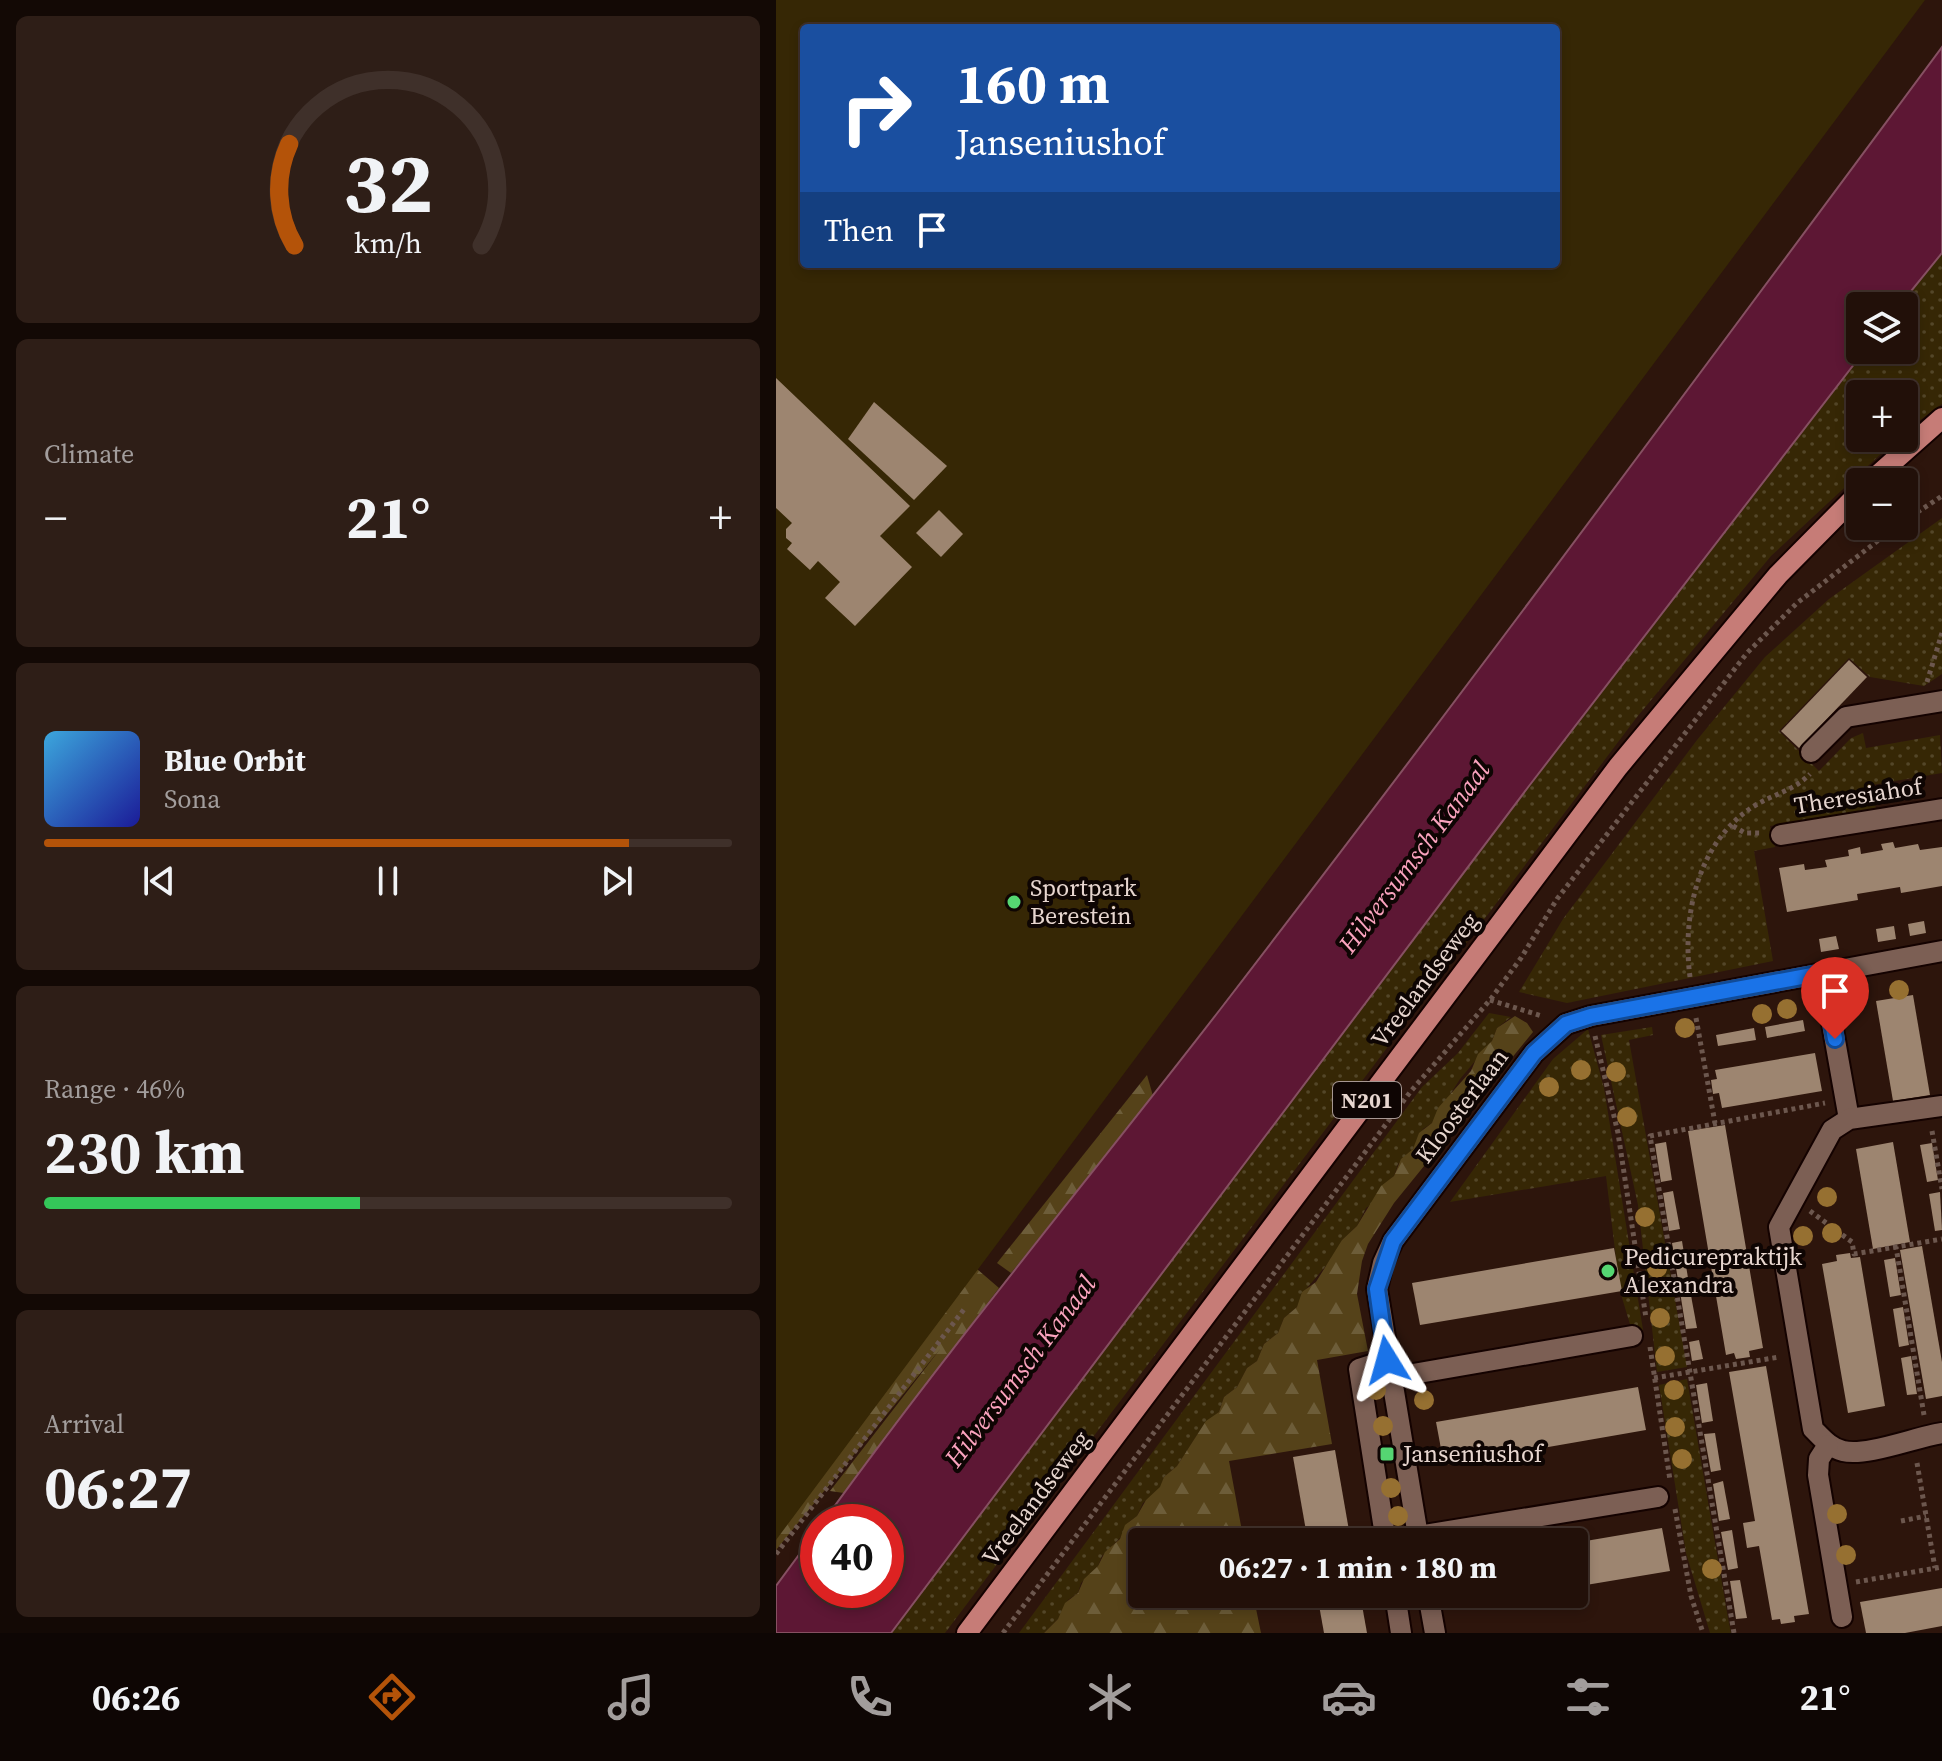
<!DOCTYPE html>
<meta charset="utf-8">
<style>
:root{--surface:#221009;--page:#2e1e17;--text:#f1f3f6;--muted:#a29d9c;--line:#3f302a;--accent:#b45309}
body{margin:0;font-family:"Source Serif 4",serif;background:var(--page);color:var(--text);height:100vh;display:flex;flex-direction:column;font-size:30px;white-space:nowrap}
*{box-sizing:border-box;margin:0}
p{font-size:26px;color:var(--muted)}
.icon{flex:none;width:44px;height:44px;fill:none;stroke:currentColor;stroke-width:2;stroke-linecap:round;stroke-linejoin:round}
.map{position:relative;flex:1;overflow:hidden}
.details{display:flex;flex-direction:column;gap:16px;padding:16px;background:#130905;width:776px}
.details>*{flex:none}
.guide{position:absolute;left:24px;top:24px;width:760px;height:244px;border-radius:8px;box-shadow:0 4px 12px #0003,0 0 0 2px var(--line);background:#1a4fa0;color:#fff;overflow:hidden}
.controls{position:absolute;left:1070px;top:292px;display:grid;gap:16px}
.controls a{display:grid;place-items:center;width:72px;height:72px;border-radius:8px;background:var(--surface);box-shadow:0 4px 12px #0003,0 0 0 2px var(--line);font-size:40px}
.speed{position:absolute;left:24px;top:1504px;display:flex;gap:16px;font-size:40px;font-weight:700;text-align:center}
.speed>*{display:grid;place-content:center;width:104px;height:104px;border-radius:50%;background:var(--surface);box-shadow:0 4px 12px #0003,0 0 0 2px var(--line);line-height:1}
.speed .limit{border:12px solid #d22;background:#fff;color:#111}
.pin{position:absolute;display:grid;place-items:center;width:68px;height:68px;color:#fff;margin:-82px -34px;border-radius:50% 50% 50% 0;rotate:-45deg;box-shadow:0 0 8px #0007}
.pin .icon{rotate:45deg}
.me{position:absolute;width:88px;margin:-44px;rotate:352deg;stroke-linejoin:round;filter:drop-shadow(0 0 6px #0008)}
.turn{display:flex;align-items:center;gap:28px;height:168px;padding:0 24px;font-size:36px}
.turn .icon{width:104px;height:104px;stroke-width:2.5}
.turn b{display:block;font-size:56px;line-height:68px}
.then{display:flex;align-items:center;height:76px;padding:0 24px;background:#0003;gap:16px;font-size:30px}
.big{font-size:60px;font-weight:700;line-height:1.1}
.details .widget{flex:1;display:flex;flex-direction:column;justify-content:center;gap:12px;min-width:0;padding:0 28px;border-radius:12px;background:var(--page)}
.details .dial{align-items:center;gap:0}
.dial svg{height:208px;overflow:visible;fill:none;stroke:var(--line);stroke-width:7;stroke-linecap:round;text-anchor:middle}
.dial text{fill:var(--text);stroke:none}
.song{display:flex;align-items:center;gap:24px}
.cover{width:96px;height:96px;border-radius:12px;background:linear-gradient(135deg,hsl(200 70% 55%),hsl(240 70% 35%))}
.played{height:8px;border-radius:4px;background:linear-gradient(90deg,var(--accent) 85%,var(--line) 85%)}
.keys{display:flex;justify-content:space-around;direction:ltr}
.heat{display:flex;justify-content:space-between;align-items:center;font-size:44px;direction:ltr}
.charge{height:12px;border-radius:6px;background:linear-gradient(90deg,#34c759 46%,var(--line) 0)}
.trip{position:absolute;left:352px;top:1528px;width:460px;height:80px;border-radius:8px;background:var(--surface);box-shadow:0 4px 12px #0003,0 0 0 2px var(--line);font-weight:700;line-height:80px;text-align:center}
.tabs{display:flex;height:128px;justify-content:space-around;align-items:center;background:#0e0604;color:var(--muted)}
.tabs .icon{width:56px;height:56px}
.tabs .selected{color:var(--accent)}
.tabs b{font-size:36px;color:var(--text)}
main{display:flex;flex:1;min-height:0}
.map>svg:first-child{display:block}
</style>
<main>
<section class="details">
<div class="widget dial"><svg viewBox="0 0 100 80">
<path d="M14 69A42 42 0 1 1 86 69"/>
<path d="M14 69A42 42 0 0 1 12 30" stroke="#b45309"/>
<text x="50" y="56" font-size="32" font-weight="700">32</text>
<text x="50" y="72" font-size="11">km/h</text>
</svg></div>
<div class="widget"><p>Climate</p>
<div class="heat"><a>−</a><b class="big">21°</b><a>+</a></div>
</div>
<div class="widget">
<div class="song"><i class="cover"></i><div><b>Blue Orbit</b><p>Sona</p></div></div>
<div class="played"></div>
<div class="keys"><svg class="icon" aria-label="previous" viewBox="0 0 24 24"><path d="M18 5L8 12l10 7zM5 5v14"/></svg><svg class="icon" aria-label="pause" viewBox="0 0 24 24"><path d="M8 5v14M16 5v14"/></svg><svg class="icon" aria-label="next" viewBox="0 0 24 24"><path d="M6 5l10 7-10 7zM19 5v14"/></svg></div>
</div>
<div class="widget"><p>Range · 46%</p><b class="big">230 km</b><div class="charge"></div></div>
<div class="widget"><p>Arrival</p><b class="big">06:27</b></div>
</section>
<div class="map">
<svg width="1166" height="1633" viewBox="0 0 1166 1633">
<defs>
<pattern id="grass-dots" width="8" height="8" patternUnits="userSpaceOnUse" patternTransform="scale(2)"><rect width="8" height="8" fill="#362705"/><path d="M2 2h.1M6 6h.1" fill="none" stroke="#534628" stroke-width="1.8" stroke-linecap="round"/></pattern>
<pattern id="forest-firs" width="22" height="20" patternUnits="userSpaceOnUse" patternTransform="scale(2)"><rect width="22" height="20" fill="#554219"/><path d="M5 1l3.5 6h-7zM16 11l3.5 6h-7z" fill="#6d5d39"/></pattern>
</defs>
<rect width="100%" height="100%" fill="#2d150c"/>
<!-- grass -->
<g fill="url(#grass-dots)">
<polygon points="1166,253 1166,404 1128,432 1128,394 1084,394 1084,438 1122,438 995,556 861,717 169,1633 115,1633 753,786 1089,350 1128,350 1128,306 1123,306"/>
<polygon points="1166,518 1166,674 1148,686 1094,677 1073,658 1003,731 1043,771 1075,738 1087,733 1090,748 1164,735 1166,773 1096,785 1100,809 994,826 999,847 978,851 997,961 791,1003 743,992 787,919 921,740 989,657 1053,599"/>
<polygon points="713,1013 735,1017 721,1028 716,1041 684,1079 656,1123 647,1129 637,1149 622,1164 618,1176 603,1190 599,1202 590,1208 581,1226 566,1240 560,1254 531,1288 521,1307 508,1318 502,1333 488,1344 481,1361 471,1368 461,1387 448,1397 443,1412 427,1426 401,1466 388,1477 385,1487 367,1503 361,1516 353,1522 344,1538 326,1556 322,1566 305,1583 302,1593 292,1600 282,1619 268,1633 243,1633 646,1087 682,1053"/>
<polygon points="876,1027 877,1035 853,1040 911,1367 881,1372 862,1205 825,1035"/>
<polygon points="812,1029 828,1088 867,1330 856,1331 844,1291 830,1176 674,1202 777,1059"/>
<polygon points="911,1379 952,1618 955,1633 934,1633 910,1553 883,1385"/>
</g>
<!-- forest -->
<g fill="url(#forest-firs)">
<polygon points="739,1016 751,1023 757,1032 618,1203 592,1244 586,1261 581,1294 592,1351 541,1360 556,1444 453,1461 468,1542 366,1542 366,1594 477,1594 485,1633 268,1633 282,1619 289,1603 302,1593 308,1579 322,1566 329,1552 344,1539 349,1525 361,1516 370,1500 384,1487 388,1477 401,1466 430,1421 443,1412 448,1397 461,1387 471,1368 481,1361 488,1344 502,1333 508,1318 521,1307 526,1292 540,1282 566,1240 581,1226 605,1186 618,1176 625,1159 637,1149 643,1133 656,1123 662,1108 695,1071 702,1054 716,1041 721,1028"/>
<polygon points="371,1075 377,1096 235,1273 221,1263"/>
<polygon points="11,1105 223,1288 68,1493 54,1491 165,1348 0,1550"/>
</g>
<!-- park -->
<path fill="#362705" fill-rule="evenodd" d="M0,0h1149l-1149,1540zM28,28h752v236h-752z"/>
<!-- water -->
<path fill="#5d1734" stroke="#865062" stroke-width="2" d="M1166,47v206l-43,53h-39v44h5l-336,436 -638,847h-115v-47l42,-57v61h68v-68h-63c127,-176 266,-343 399,-515 244,-317 482,-639 720,-960z"/>
<!-- building -->
<g fill="#9d8570">
<polygon points="0,378 134,506 104,536 136,567 79,626 49,598 64,582 42,561 34,570 11,549 16,543 10,538 10,529 16,523 0,508"/>
<polygon points="98,402 171,466 138,500 72,439"/>
<polygon points="163,510 187,534 165,557 140,533"/>
<polygon points="1073,660 1091,677 1023,748 1005,731"/>
<polygon points="1117,842 1119,848 1142,844 1144,850 1166,847 1166,886 1125,893 1124,887 1081,894 1082,900 1011,912 1003,868 1028,864 1029,870 1051,867 1049,860 1073,856 1072,850 1084,847 1085,854 1107,850 1105,844"/>
<polygon points="1148,921 1150,933 1134,936 1132,924"/>
<polygon points="1118,926 1120,939 1102,942 1100,929"/>
<polygon points="1060,936 1063,949 1045,952 1043,939"/>
<polygon points="1137,995 1154,1095 1117,1101 1100,1001"/>
<polygon points="1027,1020 1029,1031 991,1038 989,1027"/>
<polygon points="978,1028 980,1040 942,1046 940,1035"/>
<polygon points="1039,1053 1046,1091 946,1108 943,1093 937,1094 935,1080 941,1079 939,1070"/>
<polygon points="949,1125 987,1348 973,1351 974,1357 960,1359 958,1353 950,1355 912,1131"/>
<polygon points="890,1142 896,1180 885,1182 879,1144"/>
<polygon points="1117,1142 1134,1242 1097,1249 1080,1149"/>
<polygon points="1156,1143 1162,1180 1151,1182 1144,1145"/>
<polygon points="897,1191 904,1229 893,1231 887,1193"/>
<polygon points="1164,1192 1166,1230 1159,1231 1153,1194"/>
<polygon points="906,1241 912,1278 902,1280 896,1243"/>
<polygon points="1146,1246 1166,1362 1166,1396 1150,1399 1124,1250"/>
<polygon points="838,1248 846,1291 644,1325 636,1283"/>
<polygon points="1074,1253 1075,1258 1084,1257 1109,1406 1072,1413 1046,1264 1061,1261 1060,1255"/>
<polygon points="1119,1258 1125,1295 1114,1297 1108,1260"/>
<polygon points="914,1290 921,1328 910,1329 904,1292"/>
<polygon points="1127,1307 1133,1345 1123,1347 1117,1309"/>
<polygon points="923,1340 927,1359 916,1361 913,1342"/>
<polygon points="1135,1356 1141,1394 1131,1395 1125,1358"/>
<polygon points="990,1366 1033,1614 1018,1616 1019,1622 1005,1624 1004,1619 996,1620 983,1546 971,1548 967,1523 979,1521 953,1372"/>
<polygon points="931,1383 937,1421 926,1423 920,1385"/>
<polygon points="862,1387 870,1430 668,1465 660,1422"/>
<polygon points="939,1433 945,1470 935,1472 928,1434"/>
<polygon points="559,1450 575,1542 532,1542 517,1457"/>
<polygon points="947,1481 954,1519 943,1521 937,1484"/>
<polygon points="886,1528 894,1571 798,1587 798,1543"/>
<polygon points="956,1530 962,1568 952,1570 945,1532"/>
<polygon points="964,1580 971,1618 960,1619 954,1581"/>
<polygon points="1166,1588 1166,1626 1129,1633 1090,1633 1084,1602"/>
<polygon points="541,1594 584,1594 591,1633 548,1633"/>
<polygon points="690,1594 748,1594 748,1596 692,1606"/>
</g>
<g fill="none" stroke-linecap="round" stroke-linejoin="round">
<!-- minor casing -->
<g stroke="#140200" stroke-width="24">
<g id="minor">
<polyline points="1035,752 1070,717 1166,701"/>
<polyline points="1005,835 1166,809"/>
<polyline points="1047,973 1073,1119"/>
<path d="M1166,1106l-93,13 -17,11 -53,97 34,202c9,9 17,19 30,22 23,6 73,-14 99,-18"/>
<polyline points="614,1378 856,1336"/>
<polyline points="1052,1445 1043,1459 1042,1475 1066,1617"/>
<polyline points="642,1536 882,1497"/>
<polyline points="610,1542 583,1369 611,1360"/>
<polyline points="643,1542 601,1289 607,1263 617,1241 758,1053 790,1024 815,1016 1166,951"/>
<polyline points="619,1594 625,1633"/>
<polyline points="652,1594 659,1633"/>
</g>
</g>
<!-- major casing -->
<g stroke="#140200" stroke-width="24">
<g id="major">
<polyline points="1094,482 1166,418"/>
<polyline points="191,1633 842,767 1002,575 1084,492"/>
</g>
</g>
<!-- path -->
<g stroke="#6c574e" stroke-width="5" stroke-dasharray="4 4" stroke-linecap="butt">
<polyline points="1128,521 1166,496"/>
<polyline points="1151,682 1166,633"/>
<polyline points="957,826 969,833 986,833"/>
<path d="M914,977c-8,-60 7,-133 61,-169 21,-14 41,-16 59,-34"/>
<polyline points="714,1000 766,1016"/>
<polyline points="920,1018 939,1123"/>
<polyline points="819,1036 842,1133 870,1318"/>
<polyline points="1156,1131 1166,1189"/>
<polyline points="1034,1211 1076,1242 1078,1254 1120,1247"/>
<polyline points="874,1347 894,1480"/>
<polyline points="878,1378 1003,1357"/>
<polyline points="1148,1415 1120,1247 1166,1239"/>
<polyline points="1141,1463 1159,1568"/>
<polyline points="899,1509 915,1596 927,1633"/>
<polyline points="1125,1521 1150,1516"/>
<polyline points="0,1554 189,1308"/>
<polyline points="1080,1582 1166,1567"/>
<polyline points="227,1633 635,1091 714,1000 745,958 781,899 971,653 1021,603 1121,526"/>
<polyline points="958,1633 874,1136 1049,1103"/>
</g>
<!-- minor -->
<use href="#minor" stroke="#7c5f54" stroke-width="20"/>
<!-- major -->
<use href="#major" stroke="#c67c77" stroke-width="20"/>
</g>
<!-- trees -->
<g fill="#967031">
<circle cx="1123" cy="990" r="10"/>
<circle cx="1011" cy="1009" r="10"/>
<circle cx="986" cy="1014" r="10"/>
<circle cx="909" cy="1028" r="10"/>
<circle cx="805" cy="1070" r="10"/>
<circle cx="840" cy="1072" r="10"/>
<circle cx="773" cy="1087" r="10"/>
<circle cx="851" cy="1117" r="10"/>
<circle cx="1051" cy="1197" r="10"/>
<circle cx="869" cy="1217" r="10"/>
<circle cx="1056" cy="1233" r="10"/>
<circle cx="1027" cy="1236" r="10"/>
<circle cx="881" cy="1268" r="10"/>
<circle cx="884" cy="1318" r="10"/>
<circle cx="889" cy="1356" r="10"/>
<circle cx="600" cy="1390" r="10"/>
<circle cx="898" cy="1390" r="10"/>
<circle cx="648" cy="1400" r="10"/>
<circle cx="607" cy="1426" r="10"/>
<circle cx="899" cy="1427" r="10"/>
<circle cx="906" cy="1459" r="10"/>
<circle cx="615" cy="1488" r="10"/>
<circle cx="1061" cy="1514" r="10"/>
<circle cx="622" cy="1516" r="10"/>
<circle cx="1070" cy="1555" r="10"/>
<circle cx="936" cy="1569" r="10"/>
</g>
<g fill="none" stroke-linecap="round" stroke-linejoin="round">
<!-- route casing -->
<g stroke="#114b97" stroke-width="20">
<polyline id="route" points="611,1360 601,1289 617,1241 758,1053 790,1024 815,1016 1047,973 1059,1039"/>
</g>
<!-- route -->
<use href="#route" stroke="#1a73e8" stroke-width="14"/>
</g>
<!-- markers -->
<g fill="#55d672" stroke="#0e0503" stroke-width="3">
<circle cx="238" cy="902" r="8"/>
<circle cx="832" cy="1271" r="8"/>
<rect x="603" y="1446" width="16" height="16" rx="4"/>
</g>
<g text-anchor="middle" stroke-width="8" stroke-linejoin="round" paint-order="stroke">
<!-- shield labels -->
<rect fill="#0e0503" stroke="#a69792" stroke-width="2" x="557" y="1082" width="68" height="36" rx="6"/>
<g font-size="22" font-weight="bold" fill="#e7d6cf">
<text x="591" y="1108">N201</text>
</g>
<!-- street labels -->
<g font-size="24" fill="#e7d6cf" stroke="#0e0503">
<text transform="translate(1082 796) rotate(-9)" y="8">Theresiahof</text>
<text transform="translate(649 980) rotate(-53)" y="8">Vreelandseweg</text>
<text transform="translate(686 1106) rotate(-53)" y="8">Kloosterlaan</text>
<text transform="translate(260 1498) rotate(-53)" y="8">Vreelandseweg</text>
</g>
<!-- poi labels -->
<g font-size="24" fill="#e7d6cf" stroke="#0e0503" text-anchor="start">
<text x="254" y="896">Sportpark<tspan x="254" dy="28">Berestein</tspan></text>
<text x="848" y="1265">Pedicurepraktijk<tspan x="848" dy="28">Alexandra</tspan></text>
<text x="627" y="1462">Janseniushof</text>
</g>
<!-- water labels -->
<g font-size="26" font-style="italic" fill="#fba3be" stroke="#0e0503">
<text transform="translate(638 857) rotate(-53)" y="9">Hilversumsch Kanaal</text>
<text transform="translate(244 1371) rotate(-53)" y="9">Hilversumsch Kanaal</text>
</g>
</g>
</svg>
<div class="controls">
<a><svg class="icon" aria-label="layers" viewBox="0 0 24 24"><path d="M12 4l9 5-9 5-9-5zM3 14l9 5 9-5"/></svg></a>
<a>+</a>
<a>−</a>
</div>
<div class="speed"><div class="limit">40</div></div>
<div class="pin" style="left:1059px;top:1039px;background:#d93025"><svg class="icon" aria-label="arrive" viewBox="0 0 24 24"><path d="M6 21V4h12l-3 4 3 4H6"/></svg></div>
<svg class="me" style="left:611px;top:1360px" viewBox="-20 -20 40 40"><path d="M0-17L14 15 0 8-14 15z" fill="#1a73e8" stroke="#fff" stroke-width="4"/></svg>
<div class="trip">06:27 · 1 min · 180 m</div>
<div class="guide">
<div class="turn"><svg class="icon" aria-label="right" viewBox="0 0 24 24"><path d="M7 20v-9h11M14 6l5 5-5 5"/></svg><div><b>160 m</b>Janseniushof</div></div>
<div class="then">Then<svg class="icon" aria-label="arrive" viewBox="0 0 24 24"><path d="M6 21V4h12l-3 4 3 4H6"/></svg></div>
</div>
</div>
</main>
<nav class="tabs">
<b>06:26</b>
<svg class="icon selected" aria-label="directions" viewBox="0 0 24 24"><path d="M12 3l9 9-9 9-9-9zM9 14v-3h6M13 9l2 2-2 2"/></svg>
<svg class="icon" aria-label="music" viewBox="0 0 24 24"><path d="M9 18V5l10-2v13"/><circle cx="6" cy="18" r="3"/><circle cx="16" cy="16" r="3"/></svg>
<svg class="icon" aria-label="phone" viewBox="0 0 24 24"><path d="M5 4h4l2 5-3 2q2 4 5 5l2-3 5 2v4C11 20 4 13 5 4z"/></svg>
<svg class="icon" aria-label="climate" viewBox="0 0 24 24"><path d="M12 3v18M4 7l16 10M4 17L20 7"/></svg>
<svg class="icon" aria-label="car" viewBox="0 0 24 24"><path d="M5 17H2v-5l4-1 3-4h7l3 4 3 1v5h-3M9 17h6M6 11h13"/><circle cx="7" cy="17" r="2"/><circle cx="17" cy="17" r="2"/></svg>
<svg class="icon" aria-label="filters" viewBox="0 0 24 24"><path d="M4 7h16M4 17h16"/><circle cx="9" cy="7" r="2"/><circle cx="15" cy="17" r="2"/></svg>
<b>21°</b>
</nav>
